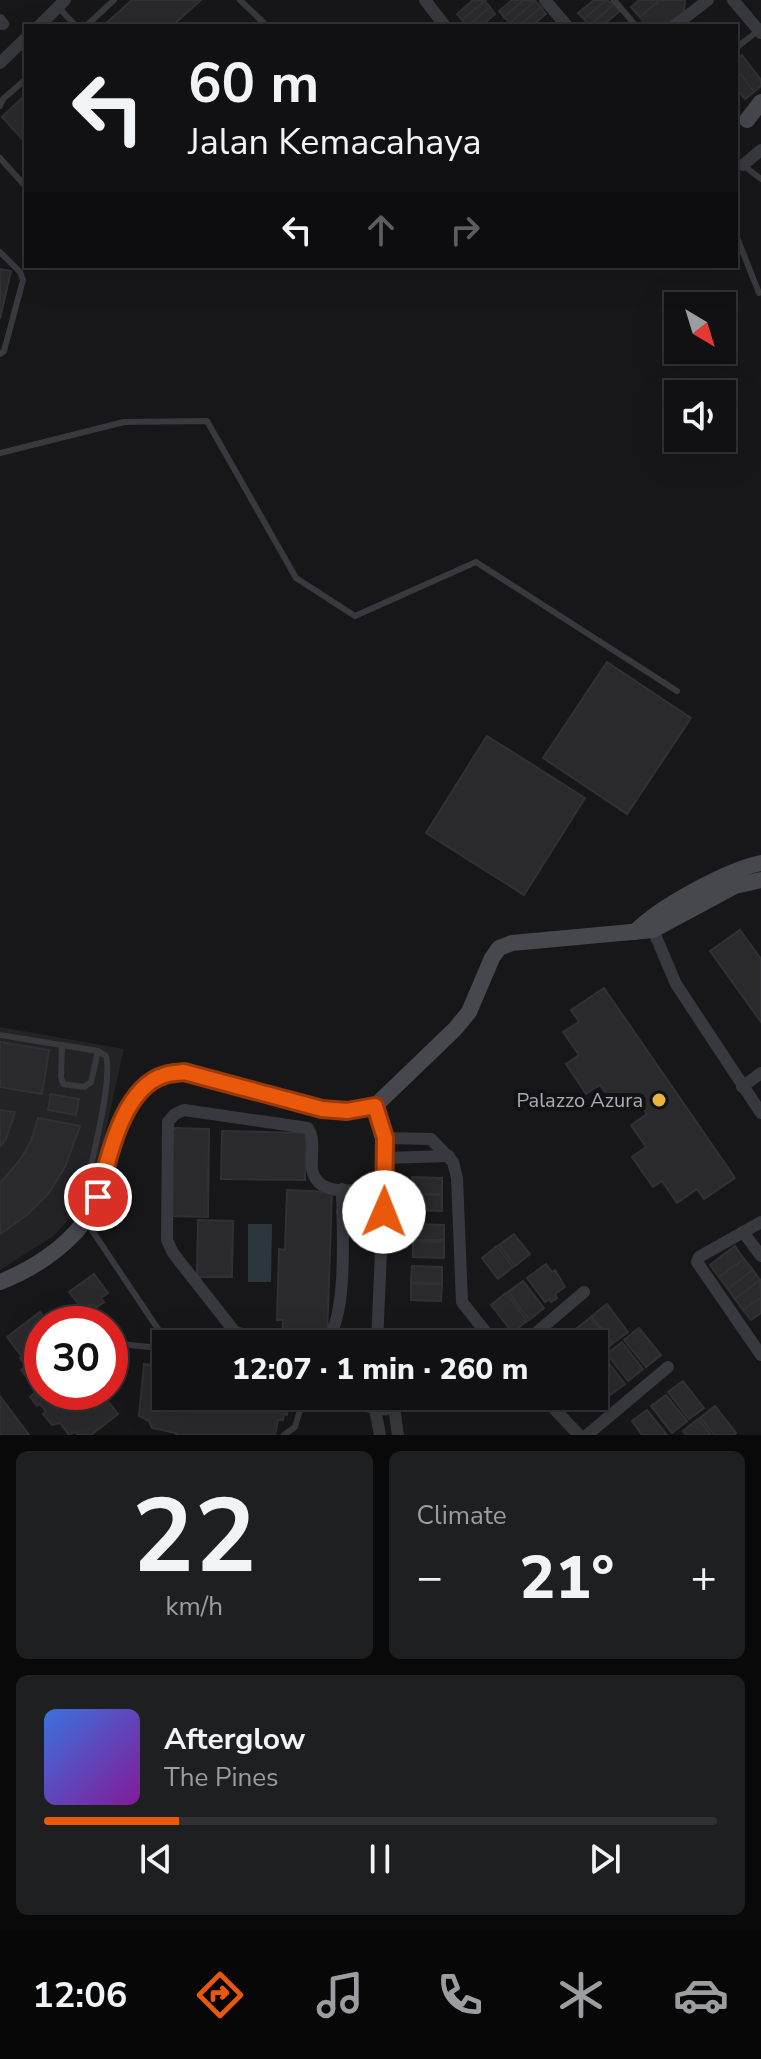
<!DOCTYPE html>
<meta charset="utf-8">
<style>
:root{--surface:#111113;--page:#1e1f21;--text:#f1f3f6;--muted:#9c9da0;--line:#303133;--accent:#ea580c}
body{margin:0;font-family:"Nunito Sans",sans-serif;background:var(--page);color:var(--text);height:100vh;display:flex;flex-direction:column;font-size:30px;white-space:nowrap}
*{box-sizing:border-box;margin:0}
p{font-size:26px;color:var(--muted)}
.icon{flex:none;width:44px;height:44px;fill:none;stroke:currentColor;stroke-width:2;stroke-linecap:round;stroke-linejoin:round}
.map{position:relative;height:1435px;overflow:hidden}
.panel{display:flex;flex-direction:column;gap:16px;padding:16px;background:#09090a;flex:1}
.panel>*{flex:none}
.hud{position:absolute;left:24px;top:24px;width:714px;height:244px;border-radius:0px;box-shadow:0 8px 32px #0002,0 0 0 2px var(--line);background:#111113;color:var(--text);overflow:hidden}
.needle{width:52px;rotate:142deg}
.fabs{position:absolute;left:664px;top:292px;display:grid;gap:16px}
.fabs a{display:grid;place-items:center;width:72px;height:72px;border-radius:0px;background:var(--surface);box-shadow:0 8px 32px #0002,0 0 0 2px var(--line);font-size:40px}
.speed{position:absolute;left:24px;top:1306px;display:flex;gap:16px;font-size:40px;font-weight:700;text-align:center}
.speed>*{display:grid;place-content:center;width:104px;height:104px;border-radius:50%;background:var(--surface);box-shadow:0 8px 32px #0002,0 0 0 2px var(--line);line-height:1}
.speed .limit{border:12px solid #d22;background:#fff;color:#111}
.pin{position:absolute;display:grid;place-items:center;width:68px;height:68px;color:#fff;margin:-34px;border:4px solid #fff;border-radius:50%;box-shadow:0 2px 8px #0007}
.me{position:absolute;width:88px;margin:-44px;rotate:1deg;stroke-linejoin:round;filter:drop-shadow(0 0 6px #0008)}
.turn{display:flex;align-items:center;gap:28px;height:168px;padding:0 32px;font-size:36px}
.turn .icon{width:104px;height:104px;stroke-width:2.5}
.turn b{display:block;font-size:56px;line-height:68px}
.lanes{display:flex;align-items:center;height:76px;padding:0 32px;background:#0003;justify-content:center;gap:40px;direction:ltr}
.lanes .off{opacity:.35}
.big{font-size:60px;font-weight:800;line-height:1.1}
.panel .tile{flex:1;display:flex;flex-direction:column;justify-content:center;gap:12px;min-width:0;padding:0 28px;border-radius:12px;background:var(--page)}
.panel .dial{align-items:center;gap:0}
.dial b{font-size:104px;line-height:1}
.song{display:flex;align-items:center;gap:24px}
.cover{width:96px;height:96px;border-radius:12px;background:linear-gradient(135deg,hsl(220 70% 55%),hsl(290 70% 35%))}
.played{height:8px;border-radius:4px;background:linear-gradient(90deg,var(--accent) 20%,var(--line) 20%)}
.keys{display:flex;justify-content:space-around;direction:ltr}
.heat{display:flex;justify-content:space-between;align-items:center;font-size:44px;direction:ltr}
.panel .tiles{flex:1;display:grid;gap:16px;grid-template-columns:1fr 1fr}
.tile:last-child{grid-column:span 2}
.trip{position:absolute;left:152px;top:1330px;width:456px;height:80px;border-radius:0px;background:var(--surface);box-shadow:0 8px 32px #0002,0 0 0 2px var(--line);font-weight:800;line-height:80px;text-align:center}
.tabs{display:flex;height:128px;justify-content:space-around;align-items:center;background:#070708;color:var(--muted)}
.tabs .icon{width:56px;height:56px}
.tabs .current{color:var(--accent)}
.tabs b{font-size:36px;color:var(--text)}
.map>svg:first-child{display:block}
</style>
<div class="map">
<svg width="761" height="1435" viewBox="0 0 761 1435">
<rect width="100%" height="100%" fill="#171719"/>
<!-- built -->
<polygon fill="#232326" points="0,1027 124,1049 91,1197 52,1237 0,1270"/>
<!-- water -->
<polygon fill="#2e363d" points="248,1224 272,1224 271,1282 248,1282"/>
<!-- building -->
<g fill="#2a2a2d" stroke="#313135" stroke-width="2">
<polygon points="132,0 201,0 172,26 103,26"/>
<polygon points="473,0 485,1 462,20 457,14"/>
<polygon points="512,0 524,0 504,17 499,11"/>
<polygon points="524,0 535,1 510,23 504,17"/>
<polygon points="594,0 606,0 584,19 578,13"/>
<polygon points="606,0 614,4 589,26 584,19"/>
<polygon points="639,0 660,0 640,17 631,7"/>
<polygon points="660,0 685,0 684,12 667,26 647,26 640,17"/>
<polygon points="485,1 490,7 467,26 462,20"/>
<polygon points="535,1 541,7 519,26 512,26 510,23"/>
<polygon points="614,4 620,11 602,26 589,26"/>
<polygon points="490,7 495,14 481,26 468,26"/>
<polygon points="541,7 546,14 531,26 519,26"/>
<polygon points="742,55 761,80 761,86 754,92 736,68 736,60"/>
<polygon points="736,68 754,92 745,99 736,88"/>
<polygon points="26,94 26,143 2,117"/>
<polygon points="0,269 11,271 0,319"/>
<polygon points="607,662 691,718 627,814 543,758"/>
<polygon points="487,736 585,798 524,895 426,833"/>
<polygon points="740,930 761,959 761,1022 710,951"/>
<polygon points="604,988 735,1178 704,1199 697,1189 677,1203 662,1181 653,1187 632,1157 646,1147 631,1125 647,1114 633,1094 615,1106 600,1085 586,1094 566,1064 579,1055 563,1032 579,1022 571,1010"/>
<polygon points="0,1042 49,1050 42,1094 0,1087"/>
<polygon points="51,1094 79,1099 76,1115 48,1110"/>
<polygon points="0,1110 15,1112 6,1139 0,1147"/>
<polygon points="38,1118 80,1126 65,1167 49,1193 27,1215 0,1234 0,1183 20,1160 31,1141"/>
<polygon points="172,1128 209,1129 208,1217 171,1216"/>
<polygon points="222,1131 306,1133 305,1180 221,1179"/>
<polygon points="412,1177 442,1178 442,1194 411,1193"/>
<polygon points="287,1190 332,1192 327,1339 282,1338 283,1320 277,1320 279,1249 285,1250"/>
<polygon points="412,1194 442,1195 442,1211 411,1210"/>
<polygon points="198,1220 233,1221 232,1277 197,1277"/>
<polygon points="414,1224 444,1225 444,1240 413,1240"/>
<polygon points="514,1234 530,1254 515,1266 499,1245"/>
<polygon points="413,1241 444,1242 444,1258 413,1257"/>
<polygon points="497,1246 513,1267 498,1279 482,1258"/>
<polygon points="735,1246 744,1259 719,1277 710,1265"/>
<polygon points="744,1259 753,1270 728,1289 719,1277"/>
<polygon points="546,1264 552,1272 555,1270 565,1287 555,1294 557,1298 551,1302 549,1299 545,1302 527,1278"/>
<polygon points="412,1266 442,1267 442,1283 411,1282"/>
<polygon points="753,1270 760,1280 735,1299 728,1289"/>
<polygon points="94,1274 108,1293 101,1298 104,1302 96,1308 93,1304 84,1311 69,1292"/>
<polygon points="760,1280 761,1297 743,1310 735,1299"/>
<polygon points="523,1281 544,1308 529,1320 508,1292"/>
<polygon points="411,1284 442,1284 441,1301 411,1300"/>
<polygon points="506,1293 527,1321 512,1332 491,1305"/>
<polygon points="761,1297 761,1313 751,1320 743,1310"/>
<polygon points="607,1304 628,1332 613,1343 592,1316"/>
<polygon points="40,1312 49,1324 42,1324 42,1392 101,1392 118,1414 91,1435 78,1435 75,1432 69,1435 60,1423 52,1425 43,1414 46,1412 40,1404 37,1406 30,1397 37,1391 21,1370 26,1366 20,1358 22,1357 7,1337"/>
<polygon points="591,1317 612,1344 597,1356 594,1344 587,1344 576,1329"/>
<polygon points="639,1328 661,1355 646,1367 624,1340"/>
<polygon points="622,1342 643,1369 628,1381 607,1354"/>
<polygon points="604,1357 625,1384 610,1395 594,1374 594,1364"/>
<polygon points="144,1364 166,1366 166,1396 296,1396 295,1404 288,1403 287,1415 284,1414 283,1420 278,1420 275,1435 176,1435 176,1433 152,1428 149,1421 139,1416"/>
<polygon points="594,1379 608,1397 593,1409 583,1396 594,1396"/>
<polygon points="683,1381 704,1408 689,1419 668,1392"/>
<polygon points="666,1395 687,1421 672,1433 651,1406"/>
<polygon points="0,1396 29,1435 0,1435"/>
<polygon points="715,1406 736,1433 734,1435 714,1435 700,1418"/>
<polygon points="647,1410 667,1435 642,1435 632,1421"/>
<polygon points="698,1419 711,1435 686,1435 683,1431"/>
</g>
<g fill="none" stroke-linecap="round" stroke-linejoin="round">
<!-- lane -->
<g stroke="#38393e" stroke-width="6">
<polyline points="240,0 267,26"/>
<polyline points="614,0 636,26"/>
<polyline points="58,7 76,26"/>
<polyline points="86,26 114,0"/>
<polyline points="736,48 759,30"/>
<polyline points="0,106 3,99 26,79"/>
<polyline points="0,158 26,187"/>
<polyline points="743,165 761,179"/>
<polyline points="736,235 759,293"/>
<polyline points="0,252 20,272 23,280 4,351 0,354"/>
<polyline points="0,453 124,422 207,421 296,578 355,616 476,562 677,691"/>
<path d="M0,1035l98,16 8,5c7,24 -15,108 -21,137l-8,15 83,124 -1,16 7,7"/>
<polyline points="62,1045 61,1077 63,1084 84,1087 91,1082 98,1051"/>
<polyline points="110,1343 159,1348"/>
<polyline points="284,1435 295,1427 304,1396"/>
</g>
<!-- street -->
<g stroke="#38393e" stroke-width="12">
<polyline points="425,0 445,26"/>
<polyline points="545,0 567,26"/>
<polyline points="733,0 761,33"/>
<polyline points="0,20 3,24"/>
<polyline points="39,26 65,0"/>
<polyline points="674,26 708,0"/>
<polyline points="0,63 26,38"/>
<polyline points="743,165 761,150"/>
<polyline points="650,923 676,984 761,1113"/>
<polyline points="742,1087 761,1073"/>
<polyline points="375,1106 383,1128 385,1158 377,1344"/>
<polyline points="385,1138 431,1139 453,1162 457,1178 462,1302 495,1344"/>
<polyline points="385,1158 449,1156"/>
<polyline points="342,1212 384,1212"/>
<polyline points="761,1222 699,1257 697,1262 761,1355"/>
<polyline points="743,1232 761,1256"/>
<path d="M275,1344l-40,-12 -62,-79 -6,-13 1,-118 7,-8 9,-4 124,18c6,10 4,18 4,30 -4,43 42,31 72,31"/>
<path d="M322,1344c28,-17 20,-124 20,-155"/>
<polyline points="523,1344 584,1292"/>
<path d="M357,1396c14,18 36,18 50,0"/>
<polyline points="542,1396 579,1435"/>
<polyline points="394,1408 398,1435"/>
<polyline points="375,1409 380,1435"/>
<polyline points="587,1435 668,1367"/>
</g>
<!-- secondary -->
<g stroke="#46484e" stroke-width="16">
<polyline points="747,120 761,102"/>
<path d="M635,932c24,-25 92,-62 126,-69"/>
<path d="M0,1282c31,-12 64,-33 84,-60 37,-48 23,-164 116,-147l122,34 25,2 28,-5 80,-77 14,-17 23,-54 7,-10 13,-5 141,-13 82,-44 26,-6"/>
</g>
</g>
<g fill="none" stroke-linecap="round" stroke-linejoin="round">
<!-- route casing -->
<g stroke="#983908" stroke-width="20">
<path id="route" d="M98,1197c10,-37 24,-110 67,-122 6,-2 13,-2 19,-3l138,37 25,2 28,-5 10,32 -1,74"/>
</g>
<!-- route -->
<use href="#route" stroke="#ea580c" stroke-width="14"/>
</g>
<!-- markers -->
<circle fill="#ebb43d" stroke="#121214" stroke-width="3" cx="659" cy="1100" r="8"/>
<g text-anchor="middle" stroke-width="8" stroke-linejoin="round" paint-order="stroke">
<!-- poi labels -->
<g font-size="20" fill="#aaaeb9" stroke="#121214" text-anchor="end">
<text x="643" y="1107">Palazzo Azura</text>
</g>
</g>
</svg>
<div class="fabs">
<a><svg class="needle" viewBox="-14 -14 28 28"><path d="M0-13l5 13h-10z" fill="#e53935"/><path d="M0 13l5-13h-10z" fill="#9c9da0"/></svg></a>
<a><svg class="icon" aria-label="sound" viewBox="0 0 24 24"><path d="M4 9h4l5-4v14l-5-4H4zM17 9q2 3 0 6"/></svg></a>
</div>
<div class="speed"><div class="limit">30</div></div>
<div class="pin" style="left:98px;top:1197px;background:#d93025"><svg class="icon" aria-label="arrive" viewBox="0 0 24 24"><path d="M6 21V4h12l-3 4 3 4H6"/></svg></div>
<svg class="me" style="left:384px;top:1212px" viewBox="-20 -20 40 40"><circle r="19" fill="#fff"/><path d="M0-13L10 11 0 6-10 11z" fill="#ea580c"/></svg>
<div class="trip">12:07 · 1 min · 260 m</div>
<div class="hud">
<div class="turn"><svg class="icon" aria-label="left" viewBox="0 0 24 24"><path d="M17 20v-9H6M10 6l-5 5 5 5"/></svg><div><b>60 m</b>Jalan Kemacahaya</div></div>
<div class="lanes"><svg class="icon" aria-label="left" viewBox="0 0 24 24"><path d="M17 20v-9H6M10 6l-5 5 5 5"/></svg><svg class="icon off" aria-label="ahead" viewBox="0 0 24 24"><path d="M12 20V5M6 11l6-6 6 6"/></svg><svg class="icon off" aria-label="right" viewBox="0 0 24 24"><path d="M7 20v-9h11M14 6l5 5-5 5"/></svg></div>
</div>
</div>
<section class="panel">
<div class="tiles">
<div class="tile dial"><b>22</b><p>km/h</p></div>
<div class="tile"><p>Climate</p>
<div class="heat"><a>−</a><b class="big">21°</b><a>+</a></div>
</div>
<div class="tile">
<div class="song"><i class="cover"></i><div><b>Afterglow</b><p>The Pines</p></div></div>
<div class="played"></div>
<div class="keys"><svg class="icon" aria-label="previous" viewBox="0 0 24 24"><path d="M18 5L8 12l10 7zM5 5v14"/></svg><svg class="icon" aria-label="pause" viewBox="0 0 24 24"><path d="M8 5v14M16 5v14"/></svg><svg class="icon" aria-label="next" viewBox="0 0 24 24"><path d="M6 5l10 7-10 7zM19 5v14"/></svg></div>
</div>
</div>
</section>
<nav class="tabs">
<b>12:06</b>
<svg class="icon current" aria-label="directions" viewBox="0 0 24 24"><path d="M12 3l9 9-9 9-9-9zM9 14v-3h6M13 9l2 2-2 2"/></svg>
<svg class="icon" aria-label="music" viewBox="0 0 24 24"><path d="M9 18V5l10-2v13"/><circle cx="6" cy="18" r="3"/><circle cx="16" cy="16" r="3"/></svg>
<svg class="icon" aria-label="phone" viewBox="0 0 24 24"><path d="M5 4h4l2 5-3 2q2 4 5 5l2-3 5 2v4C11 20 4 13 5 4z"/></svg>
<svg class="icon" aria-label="climate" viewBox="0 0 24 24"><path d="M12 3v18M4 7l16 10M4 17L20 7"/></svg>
<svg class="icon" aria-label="car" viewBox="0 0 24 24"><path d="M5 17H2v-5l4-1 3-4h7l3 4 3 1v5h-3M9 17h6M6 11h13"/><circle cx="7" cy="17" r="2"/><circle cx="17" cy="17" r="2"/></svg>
</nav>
